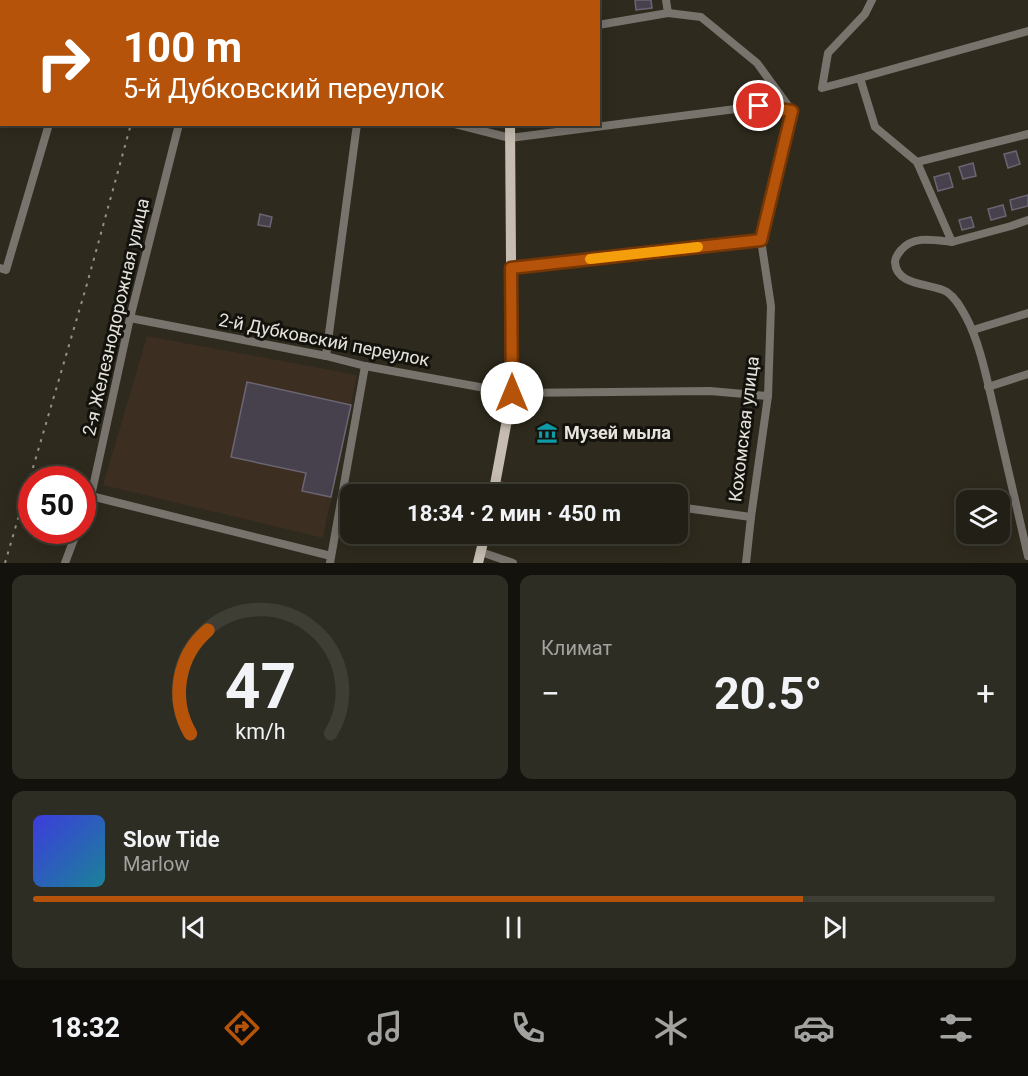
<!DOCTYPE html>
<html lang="ru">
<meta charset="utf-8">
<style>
:root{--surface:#222016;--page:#2e2d23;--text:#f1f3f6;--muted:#a2a3a1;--line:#3f3e35;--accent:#b45309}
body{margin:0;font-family:Roboto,sans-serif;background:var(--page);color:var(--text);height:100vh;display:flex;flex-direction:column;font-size:22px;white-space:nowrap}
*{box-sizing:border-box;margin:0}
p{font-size:20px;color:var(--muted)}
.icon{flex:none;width:33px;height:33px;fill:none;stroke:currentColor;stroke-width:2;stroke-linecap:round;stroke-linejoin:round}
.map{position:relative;height:563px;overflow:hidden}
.side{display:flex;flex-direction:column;gap:12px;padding:12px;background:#13120c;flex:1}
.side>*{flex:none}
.top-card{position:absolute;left:0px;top:0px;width:600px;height:126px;box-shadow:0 3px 15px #0003,0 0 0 2px var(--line);background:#b45309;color:#fff;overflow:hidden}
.fabs{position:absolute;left:956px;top:490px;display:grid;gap:12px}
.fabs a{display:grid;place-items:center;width:54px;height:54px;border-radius:12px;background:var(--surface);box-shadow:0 3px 15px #0003,0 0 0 2px var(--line);font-size:30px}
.speed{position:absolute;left:18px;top:466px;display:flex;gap:12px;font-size:30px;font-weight:700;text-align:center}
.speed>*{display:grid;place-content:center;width:78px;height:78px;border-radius:50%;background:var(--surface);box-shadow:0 3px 15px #0003,0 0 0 2px var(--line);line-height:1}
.speed .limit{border:9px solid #d22;background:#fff;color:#111}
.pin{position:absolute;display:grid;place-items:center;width:51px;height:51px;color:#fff;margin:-26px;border:3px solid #fff;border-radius:50%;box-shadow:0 2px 6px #0007}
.me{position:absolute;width:66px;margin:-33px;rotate:0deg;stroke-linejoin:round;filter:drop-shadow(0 0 4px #0008)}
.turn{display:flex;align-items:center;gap:21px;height:126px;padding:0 24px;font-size:27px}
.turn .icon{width:78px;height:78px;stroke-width:2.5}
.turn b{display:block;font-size:42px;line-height:51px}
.big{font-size:45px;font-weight:700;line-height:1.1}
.side .tile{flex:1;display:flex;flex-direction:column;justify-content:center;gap:9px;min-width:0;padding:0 21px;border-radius:12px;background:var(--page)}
.side .dial{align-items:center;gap:0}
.dial svg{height:156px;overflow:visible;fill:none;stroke:var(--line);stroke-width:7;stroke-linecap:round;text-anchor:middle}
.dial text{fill:var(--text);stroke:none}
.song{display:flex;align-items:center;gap:18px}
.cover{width:72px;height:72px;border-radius:9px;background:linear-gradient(135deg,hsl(240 70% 55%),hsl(190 70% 35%))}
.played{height:6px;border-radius:3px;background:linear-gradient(90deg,var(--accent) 80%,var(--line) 80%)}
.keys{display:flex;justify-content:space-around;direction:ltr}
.heat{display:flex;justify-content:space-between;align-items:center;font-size:33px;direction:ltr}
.side .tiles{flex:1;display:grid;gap:12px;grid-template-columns:1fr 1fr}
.tile:last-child{grid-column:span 2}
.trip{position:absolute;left:340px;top:484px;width:348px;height:60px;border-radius:12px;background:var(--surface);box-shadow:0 3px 15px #0003,0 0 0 2px var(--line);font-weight:700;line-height:60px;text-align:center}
.tab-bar{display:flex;height:96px;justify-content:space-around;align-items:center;background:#0e0d09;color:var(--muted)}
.tab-bar .icon{width:42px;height:42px}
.tab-bar .selected{color:var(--accent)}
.tab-bar b{font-size:27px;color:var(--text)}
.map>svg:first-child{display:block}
</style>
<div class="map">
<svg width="1028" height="563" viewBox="0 0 1028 563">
<rect width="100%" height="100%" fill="#2e2a1d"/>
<!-- industrial -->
<polygon fill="#3c2e21" points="147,336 357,375 323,538 103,485"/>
<!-- building -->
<g fill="#47414e" stroke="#6b6573" stroke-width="1.5">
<polygon points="635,0 651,0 652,8 636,10"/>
<polygon points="1016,151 1020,164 1008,168 1004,154"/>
<polygon points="973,163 976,176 963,179 959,167"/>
<polygon points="949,173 953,187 938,191 934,177"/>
<polygon points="1028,195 1028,206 1012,210 1010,200"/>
<polygon points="1003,205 1006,216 991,220 988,209"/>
<polygon points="260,214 272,217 270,227 258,225"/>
<polygon points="971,217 974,227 962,230 959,220"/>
<polygon points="247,382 351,405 331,497 302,491 306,473 231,457"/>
</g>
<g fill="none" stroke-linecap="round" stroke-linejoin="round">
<!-- minor -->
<g stroke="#78736d" stroke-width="8">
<polyline points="39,0 41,2"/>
<polyline points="666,0 668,13"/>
<path d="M872,0l-7,14 -37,39 -6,35 38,-10 15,49 42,35 35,80c-18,-2 -38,-7 -51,8 -3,4 -6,7 -6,12 1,25 38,21 52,30 9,6 14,16 19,25 14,26 21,63 28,92 11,49 23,98 34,147"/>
<polyline points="104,2 105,0"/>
<polyline points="218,2 218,0"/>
<polyline points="372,2 372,0"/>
<polyline points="598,25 668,13 701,17 757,63 792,111 761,240 771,306 768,396 751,517 746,563"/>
<polyline points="860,78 1028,31"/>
<polyline points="455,124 510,138 759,106 792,111"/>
<polyline points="917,162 1028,134"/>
<polyline points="952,242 1011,226 1028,220"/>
<polyline points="0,268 6,270 49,124"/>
<polyline points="511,268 761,240"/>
<polyline points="130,318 326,356 365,366 512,393 710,391 768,396"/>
<polyline points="973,330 1028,313"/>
<polyline points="326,356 357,124"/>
<polyline points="988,387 1028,374"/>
<polyline points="496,485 578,495"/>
<polyline points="91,496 331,556"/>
<polyline points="678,507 751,517"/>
<polyline points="82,516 91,496 130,318 179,124"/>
<polyline points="481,552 513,563"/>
<polyline points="65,563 77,531"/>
<polyline points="330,563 365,366"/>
</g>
<!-- major -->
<g stroke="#c6bcb1" stroke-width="10">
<polyline points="508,0 508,2"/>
<polyline points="493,495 512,393 510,124"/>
<polyline points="478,563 485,534"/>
</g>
<!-- rail -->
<g stroke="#949187" stroke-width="2" stroke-dasharray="3 6" stroke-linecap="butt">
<polyline points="169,2 170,0"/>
<polyline points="5,563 87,284 131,124"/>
</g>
</g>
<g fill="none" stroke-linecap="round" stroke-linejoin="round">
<!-- route casing -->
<g stroke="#753606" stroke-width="15">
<polyline id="route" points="512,393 511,268 761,240 792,111 759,106"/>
</g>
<!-- route -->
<use href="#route" stroke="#b45309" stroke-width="10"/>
<!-- slow -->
<polyline stroke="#f59e0b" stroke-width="10" points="590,259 698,247"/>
</g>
<!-- icons -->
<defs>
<g id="museum-bare" transform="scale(1.62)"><path d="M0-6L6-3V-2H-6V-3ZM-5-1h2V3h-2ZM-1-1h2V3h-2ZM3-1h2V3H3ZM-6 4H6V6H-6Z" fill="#0f9aa8" stroke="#14120d" stroke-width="2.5" paint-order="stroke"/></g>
</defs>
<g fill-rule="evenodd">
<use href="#museum-bare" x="547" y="433"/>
</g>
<g text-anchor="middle" stroke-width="6" stroke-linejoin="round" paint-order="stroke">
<!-- street labels -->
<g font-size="18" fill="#e5e3db" stroke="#14120d">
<text transform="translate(116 317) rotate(-77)" y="6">2-я Железнодорожная улица</text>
<text transform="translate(324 340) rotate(11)" y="6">2-й Дубковский переулок</text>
<text transform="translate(744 429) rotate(-83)" y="6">Кохомская улица</text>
</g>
<!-- poi labels -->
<g font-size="18" font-weight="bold" fill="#e5e3db" stroke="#14120d" text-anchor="start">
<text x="564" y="439">Музей мыла</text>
</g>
</g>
</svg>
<div class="fabs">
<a><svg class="icon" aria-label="layers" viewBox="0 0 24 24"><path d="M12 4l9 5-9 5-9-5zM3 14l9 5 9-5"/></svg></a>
</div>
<div class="speed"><div class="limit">50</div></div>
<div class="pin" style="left:759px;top:106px;background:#d93025"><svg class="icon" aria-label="arrive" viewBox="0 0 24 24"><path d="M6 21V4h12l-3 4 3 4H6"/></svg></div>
<svg class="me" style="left:512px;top:393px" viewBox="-20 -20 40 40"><circle r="19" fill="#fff"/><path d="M0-13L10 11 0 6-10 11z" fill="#b45309"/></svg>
<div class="trip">18:34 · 2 мин · 450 m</div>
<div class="top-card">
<div class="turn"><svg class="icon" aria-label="right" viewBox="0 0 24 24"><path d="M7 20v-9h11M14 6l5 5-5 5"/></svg><div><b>100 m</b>5-й Дубковский переулок</div></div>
</div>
</div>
<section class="side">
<div class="tiles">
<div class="tile dial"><svg viewBox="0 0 100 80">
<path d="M14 69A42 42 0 1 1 86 69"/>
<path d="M14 69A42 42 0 0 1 23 16" stroke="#b45309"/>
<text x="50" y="56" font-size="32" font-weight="700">47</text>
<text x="50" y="72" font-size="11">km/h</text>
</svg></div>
<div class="tile"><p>Климат</p>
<div class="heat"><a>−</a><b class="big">20.5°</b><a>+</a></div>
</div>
<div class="tile">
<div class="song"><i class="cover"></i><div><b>Slow Tide</b><p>Marlow</p></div></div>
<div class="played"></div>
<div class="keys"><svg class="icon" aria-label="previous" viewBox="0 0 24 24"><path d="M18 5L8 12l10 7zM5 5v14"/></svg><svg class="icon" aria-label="pause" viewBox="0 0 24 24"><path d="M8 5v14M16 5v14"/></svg><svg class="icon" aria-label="next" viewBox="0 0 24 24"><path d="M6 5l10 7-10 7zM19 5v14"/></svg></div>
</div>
</div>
</section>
<nav class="tab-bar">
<b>18:32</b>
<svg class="icon selected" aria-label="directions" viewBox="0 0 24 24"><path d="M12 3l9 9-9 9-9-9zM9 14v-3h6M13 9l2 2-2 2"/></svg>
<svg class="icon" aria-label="music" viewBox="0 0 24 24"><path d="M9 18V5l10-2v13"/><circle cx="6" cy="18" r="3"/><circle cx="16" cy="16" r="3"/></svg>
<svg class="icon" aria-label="phone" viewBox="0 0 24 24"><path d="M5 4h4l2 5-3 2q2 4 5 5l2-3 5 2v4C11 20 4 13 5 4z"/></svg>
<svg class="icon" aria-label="climate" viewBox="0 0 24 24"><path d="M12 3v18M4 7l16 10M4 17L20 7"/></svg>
<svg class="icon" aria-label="car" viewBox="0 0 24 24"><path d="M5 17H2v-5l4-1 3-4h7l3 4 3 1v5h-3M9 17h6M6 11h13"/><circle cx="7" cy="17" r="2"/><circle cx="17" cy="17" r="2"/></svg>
<svg class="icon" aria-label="filters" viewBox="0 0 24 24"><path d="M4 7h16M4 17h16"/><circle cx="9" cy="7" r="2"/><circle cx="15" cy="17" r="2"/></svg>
</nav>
